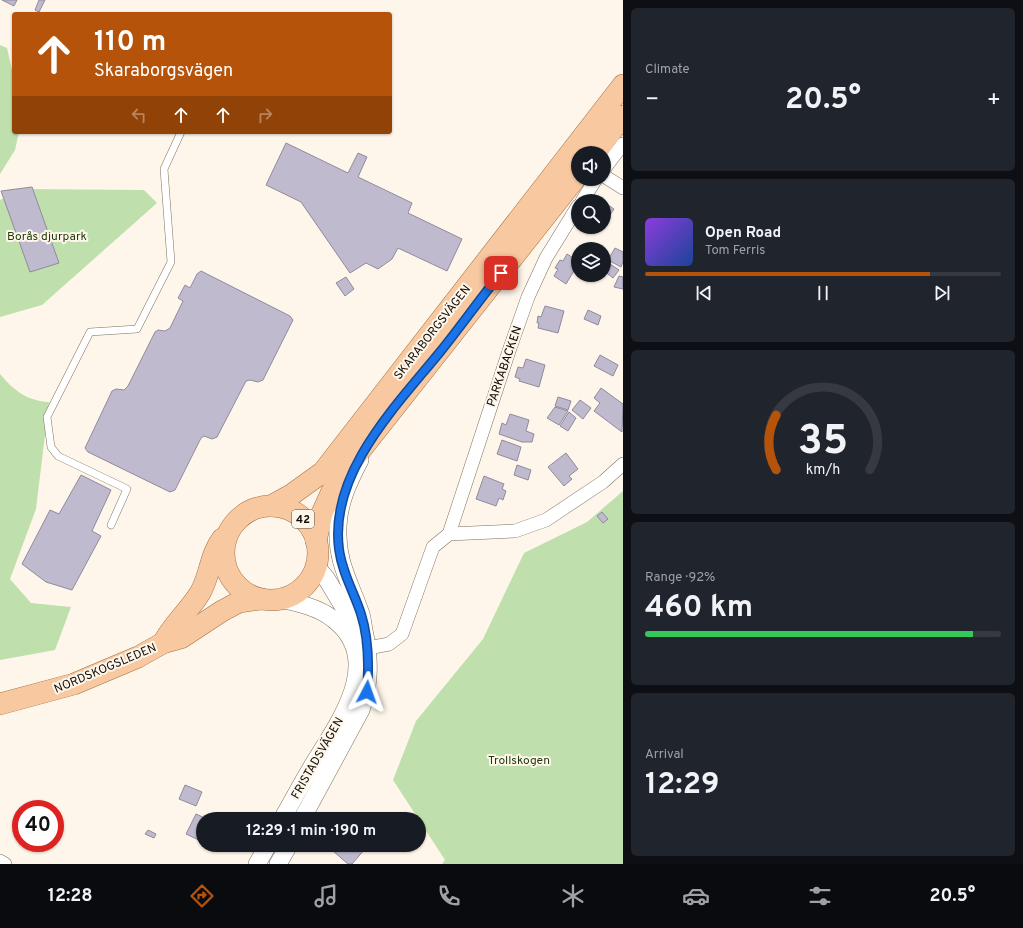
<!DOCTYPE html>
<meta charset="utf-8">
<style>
:root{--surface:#171b24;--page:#20242c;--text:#f1f3f6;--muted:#9ea1a6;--line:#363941;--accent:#b45309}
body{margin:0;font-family:Overpass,sans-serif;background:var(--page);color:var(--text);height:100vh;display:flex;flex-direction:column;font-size:15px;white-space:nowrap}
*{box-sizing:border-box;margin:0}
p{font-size:13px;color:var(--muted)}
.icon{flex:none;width:22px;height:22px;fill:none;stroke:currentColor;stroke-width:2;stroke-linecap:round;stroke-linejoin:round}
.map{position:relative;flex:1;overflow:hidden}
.drawer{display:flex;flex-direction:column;gap:8px;padding:8px;background:#0d0f14;width:400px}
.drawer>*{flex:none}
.banner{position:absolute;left:12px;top:12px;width:380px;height:122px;border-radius:4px;box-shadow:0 1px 3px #0004;background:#b45309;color:#fff;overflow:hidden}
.controls{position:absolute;left:571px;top:146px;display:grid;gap:8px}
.controls a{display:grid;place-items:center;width:40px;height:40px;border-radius:50%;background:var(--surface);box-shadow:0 1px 3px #0004;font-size:20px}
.speed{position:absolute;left:12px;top:800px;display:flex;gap:8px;font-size:20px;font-weight:700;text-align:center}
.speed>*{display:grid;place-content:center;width:52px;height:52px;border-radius:50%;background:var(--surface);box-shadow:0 1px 3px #0004;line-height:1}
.speed .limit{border:6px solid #d22;background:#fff;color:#111}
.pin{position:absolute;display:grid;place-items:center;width:34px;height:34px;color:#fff;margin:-17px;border-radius:8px;box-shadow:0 2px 6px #0006}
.me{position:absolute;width:44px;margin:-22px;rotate:4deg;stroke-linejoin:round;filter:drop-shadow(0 0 3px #0008)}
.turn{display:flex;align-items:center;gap:14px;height:84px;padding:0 16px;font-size:18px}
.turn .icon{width:52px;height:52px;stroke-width:2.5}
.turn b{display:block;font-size:28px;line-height:34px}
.lanes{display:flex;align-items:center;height:38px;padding:0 16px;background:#0003;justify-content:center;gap:20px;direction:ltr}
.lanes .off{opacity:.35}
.big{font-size:30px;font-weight:700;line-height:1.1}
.drawer .card{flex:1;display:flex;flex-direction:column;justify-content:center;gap:6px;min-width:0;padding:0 14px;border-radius:6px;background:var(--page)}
.drawer .dial{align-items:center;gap:0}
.dial svg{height:104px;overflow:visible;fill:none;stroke:var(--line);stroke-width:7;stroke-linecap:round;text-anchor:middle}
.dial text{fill:var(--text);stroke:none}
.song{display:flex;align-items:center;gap:12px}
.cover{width:48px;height:48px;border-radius:6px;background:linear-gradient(135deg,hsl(270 70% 55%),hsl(220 70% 35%))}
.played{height:4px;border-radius:2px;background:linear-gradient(90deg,var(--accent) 80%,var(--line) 80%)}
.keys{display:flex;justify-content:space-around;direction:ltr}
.heat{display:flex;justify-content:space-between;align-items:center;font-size:22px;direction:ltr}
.charge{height:6px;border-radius:3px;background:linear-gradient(90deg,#34c759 92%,var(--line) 0)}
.trip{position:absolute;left:196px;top:812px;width:230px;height:40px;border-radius:20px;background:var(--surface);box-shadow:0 1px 3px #0004;font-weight:700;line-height:40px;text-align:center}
.menu{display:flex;height:64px;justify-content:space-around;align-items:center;background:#090b0e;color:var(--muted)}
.menu .icon{width:28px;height:28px}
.menu .current{color:var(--accent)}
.menu b{font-size:18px;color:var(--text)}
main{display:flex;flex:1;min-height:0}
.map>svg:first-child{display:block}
</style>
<main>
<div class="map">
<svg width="623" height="864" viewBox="0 0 623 864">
<rect width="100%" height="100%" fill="#fef6ea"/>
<!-- green -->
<g fill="#bfe0ac">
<polygon points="0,45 7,48 14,79 14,132 19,132 15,150 0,174"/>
<polygon points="24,189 144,190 157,203 42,305 0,317 0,200"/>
<path d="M0,374c14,17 28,27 49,28l-13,107 -26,70 21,24 40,4 -16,43 -55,10z"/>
<polygon points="623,491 623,864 442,864 445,860 393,780 416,721 483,639 524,553 587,522"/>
</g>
<!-- building -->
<g fill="#bfbace" stroke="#8f8a9e">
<polygon points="2,0 17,0 14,6"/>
<polygon points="39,0 45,0 39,12 35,10"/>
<polygon points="286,143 348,173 358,153 367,157 358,177 412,203 408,213 462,239 447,271 398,248 392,259 378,269 366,263 350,273 301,202 266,185"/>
<polygon points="32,187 59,263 30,272 1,191"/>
<polygon points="604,202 614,209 604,224"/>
<polygon points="615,248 623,252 623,262 621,267 608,260"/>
<polygon points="567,254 578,261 578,264 566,284 554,276 558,269 555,268 560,260 563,261"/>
<polygon points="607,262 619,270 613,278 604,271 604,267"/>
<polygon points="201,271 290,316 293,320 263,380 258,382 250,380 246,381 217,437 212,439 204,436 201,438 175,490 170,492 88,452 85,448 112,391 116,389 124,390 128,386 155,332 158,330 165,331 170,328 183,301 178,298 185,285 190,288 197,274"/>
<polygon points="619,276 623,277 623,289 614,287"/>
<polygon points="346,277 354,289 345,296 336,283"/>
<polygon points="545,306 564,311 558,333 538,328 539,323 537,323 538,316 541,317"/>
<polygon points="588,310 601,316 598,325 584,319"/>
<polygon points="600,355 618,365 613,376 594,366"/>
<polygon points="526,359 545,365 539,387 519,381 520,379 515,377 518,367 523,368"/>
<polygon points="601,388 623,404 622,432 594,411 600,403 594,398"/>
<polygon points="558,397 571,401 568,410 555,406"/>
<polygon points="580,400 591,408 583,419 572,410"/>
<polygon points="555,407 568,411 559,425 547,418"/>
<polygon points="569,412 576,418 568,431 560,426"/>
<polygon points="510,414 529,420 526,431 534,434 532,442 522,442 499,434 502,423 506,425"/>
<polygon points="502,440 521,447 517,461 497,454"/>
<polygon points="566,453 578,469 569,476 572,479 564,486 548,467"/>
<polygon points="517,465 531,470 528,480 514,475"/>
<polygon points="81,475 111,490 92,531 101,536 72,590 46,582 22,564 50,510 59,514"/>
<polygon points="484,476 504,484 502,489 506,491 503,500 499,498 496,506 476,499"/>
<polygon points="602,512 608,519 603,523 597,516"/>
<polygon points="185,785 202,792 196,806 179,799"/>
<polygon points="196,814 207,819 203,819 203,842 186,834"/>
<polygon points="148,830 156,834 154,838 145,834"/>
<polygon points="338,845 361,845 365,849 352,864 348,864 333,851"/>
</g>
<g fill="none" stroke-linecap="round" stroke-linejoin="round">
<!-- service casing -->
<g stroke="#7d7160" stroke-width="8">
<polyline id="service" points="111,525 127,489 58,456 51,447 47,417 90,332 137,329 171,262 164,169 181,132"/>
</g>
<!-- minor casing -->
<g stroke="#7d7160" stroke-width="14">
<g id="minor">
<polyline points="604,169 623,144"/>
<polyline points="604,176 623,188"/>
<polyline points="582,201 596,179"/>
<polyline points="449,534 510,348 528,297 546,258 578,206"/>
<polyline points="368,648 389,644 402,634 433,547 449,534 515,531 546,520 603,482 623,464"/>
<polyline points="0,861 5,864"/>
</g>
</g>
<!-- tertiary casing -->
<g stroke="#7d7160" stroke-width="18">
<g id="tertiary">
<polyline points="316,566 326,578 358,631"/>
<path d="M279,599c19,4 39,8 54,20 53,40 6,103 -19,144 -11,18 -21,37 -32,56"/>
<path d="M302,819l59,-109c9,-26 9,-49 4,-75 -2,-7 -2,-15 -4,-21 -11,-32 -25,-52 -23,-88 1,-24 11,-45 22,-66"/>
<polyline points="257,864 268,845"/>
<polyline points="278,864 289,845"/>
</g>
</g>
<!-- primary casing -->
<g stroke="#a36f42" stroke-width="22">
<g id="primary">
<polyline points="595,153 623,116"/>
<circle cx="271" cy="553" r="47"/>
<polyline points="271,506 291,495 323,472 623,85"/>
<polyline points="316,541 322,513 337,480 578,175"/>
<path d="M163,643c10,-19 26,-32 37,-50 10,-17 10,-38 22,-54"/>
<polyline points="0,704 74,684 138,657 163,643 181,638 222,611 239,602 261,599"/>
</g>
</g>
<!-- service -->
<use href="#service" stroke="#fff" stroke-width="7"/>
<!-- minor -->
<use href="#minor" stroke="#fff" stroke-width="13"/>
<!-- tertiary -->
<use href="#tertiary" stroke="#fff" stroke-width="17"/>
<!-- primary -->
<use href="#primary" stroke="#f8c9a1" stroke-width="21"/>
</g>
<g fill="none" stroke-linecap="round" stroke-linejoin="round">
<!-- route casing -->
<g stroke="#114b97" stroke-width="10">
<path id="route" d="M367,692c2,-25 2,-53 -6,-78 -7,-22 -19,-41 -22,-65 -10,-76 57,-143 101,-197 21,-26 40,-53 61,-79"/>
</g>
<!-- route -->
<use href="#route" stroke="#1a73e8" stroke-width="7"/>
</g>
<g text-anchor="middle" stroke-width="4" stroke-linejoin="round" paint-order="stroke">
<!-- shield labels -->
<rect fill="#fef6ea" stroke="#57524a" stroke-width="1" x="292" y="510" width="22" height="18" rx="3"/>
<g font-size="11" font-weight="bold" fill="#0f0b05">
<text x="303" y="523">42</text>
</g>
<!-- park labels -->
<g font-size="12" fill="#1e3908" stroke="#fef6ea">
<text x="47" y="240">Borås djurpark</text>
<text x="519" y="764">Trollskogen</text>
</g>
<!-- street labels -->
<g font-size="12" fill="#0f0b05" stroke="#fef6ea">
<text transform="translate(432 332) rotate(-52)" y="4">SKARABORGSVÄGEN</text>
<text transform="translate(504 366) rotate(-71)" y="4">PARKABACKEN</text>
<text transform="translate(105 668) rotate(-23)" y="4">NORDSKOGSLEDEN</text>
<text transform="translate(317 758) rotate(-60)" y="4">FRISTADSVÄGEN</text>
</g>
</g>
</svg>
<div class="controls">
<a><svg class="icon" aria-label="sound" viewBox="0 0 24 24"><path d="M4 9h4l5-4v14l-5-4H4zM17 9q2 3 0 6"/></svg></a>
<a><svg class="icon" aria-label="search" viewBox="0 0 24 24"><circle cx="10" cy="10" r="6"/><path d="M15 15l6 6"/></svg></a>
<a><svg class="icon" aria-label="layers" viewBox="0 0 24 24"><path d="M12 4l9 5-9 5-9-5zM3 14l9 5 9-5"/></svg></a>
</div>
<div class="speed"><div class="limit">40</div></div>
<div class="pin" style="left:501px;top:273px;background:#d93025"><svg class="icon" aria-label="arrive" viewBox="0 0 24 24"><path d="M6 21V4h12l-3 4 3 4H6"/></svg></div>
<svg class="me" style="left:367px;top:692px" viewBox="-20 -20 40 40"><path d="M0-17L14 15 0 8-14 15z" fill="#1a73e8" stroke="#fff" stroke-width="4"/></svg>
<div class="trip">12:29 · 1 min · 190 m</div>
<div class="banner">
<div class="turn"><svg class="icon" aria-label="ahead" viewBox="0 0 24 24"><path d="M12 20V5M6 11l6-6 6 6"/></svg><div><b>110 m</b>Skaraborgsvägen</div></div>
<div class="lanes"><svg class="icon off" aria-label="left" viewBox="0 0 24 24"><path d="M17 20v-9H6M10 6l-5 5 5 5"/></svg><svg class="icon" aria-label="ahead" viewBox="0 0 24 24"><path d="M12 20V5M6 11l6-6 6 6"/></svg><svg class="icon" aria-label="ahead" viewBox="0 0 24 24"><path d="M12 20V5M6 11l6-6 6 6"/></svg><svg class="icon off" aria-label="right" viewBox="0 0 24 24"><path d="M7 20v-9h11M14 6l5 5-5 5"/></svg></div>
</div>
</div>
<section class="drawer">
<div class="card"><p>Climate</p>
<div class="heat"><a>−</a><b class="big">20.5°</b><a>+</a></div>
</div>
<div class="card">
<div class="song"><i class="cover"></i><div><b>Open Road</b><p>Tom Ferris</p></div></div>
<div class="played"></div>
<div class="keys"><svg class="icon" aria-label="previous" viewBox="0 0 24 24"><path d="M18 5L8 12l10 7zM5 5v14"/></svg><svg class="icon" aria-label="pause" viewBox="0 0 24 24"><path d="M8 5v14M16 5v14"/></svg><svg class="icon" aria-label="next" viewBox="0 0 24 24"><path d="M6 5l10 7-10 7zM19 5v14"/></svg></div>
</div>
<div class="card dial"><svg viewBox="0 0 100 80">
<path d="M14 69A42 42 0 1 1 86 69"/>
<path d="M14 69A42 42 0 0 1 14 27" stroke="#b45309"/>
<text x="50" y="56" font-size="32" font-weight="700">35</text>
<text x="50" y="72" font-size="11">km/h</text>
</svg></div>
<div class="card"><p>Range · 92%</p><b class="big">460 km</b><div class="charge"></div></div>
<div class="card"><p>Arrival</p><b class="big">12:29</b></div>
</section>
</main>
<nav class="menu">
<b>12:28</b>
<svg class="icon current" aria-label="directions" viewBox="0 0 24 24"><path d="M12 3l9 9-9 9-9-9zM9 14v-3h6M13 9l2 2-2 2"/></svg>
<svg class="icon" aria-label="music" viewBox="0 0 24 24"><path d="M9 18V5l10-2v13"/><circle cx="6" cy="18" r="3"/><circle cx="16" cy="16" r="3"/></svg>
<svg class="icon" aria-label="phone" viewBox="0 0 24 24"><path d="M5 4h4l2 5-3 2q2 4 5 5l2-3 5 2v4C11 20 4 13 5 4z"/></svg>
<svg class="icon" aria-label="climate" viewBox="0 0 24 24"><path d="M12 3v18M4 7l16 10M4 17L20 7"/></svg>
<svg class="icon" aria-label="car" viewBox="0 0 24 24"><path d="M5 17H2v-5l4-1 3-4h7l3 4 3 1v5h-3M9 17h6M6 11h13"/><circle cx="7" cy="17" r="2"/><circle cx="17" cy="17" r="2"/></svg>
<svg class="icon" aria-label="filters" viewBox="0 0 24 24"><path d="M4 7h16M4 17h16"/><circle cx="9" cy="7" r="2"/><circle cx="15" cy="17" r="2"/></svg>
<b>20.5°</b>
</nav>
